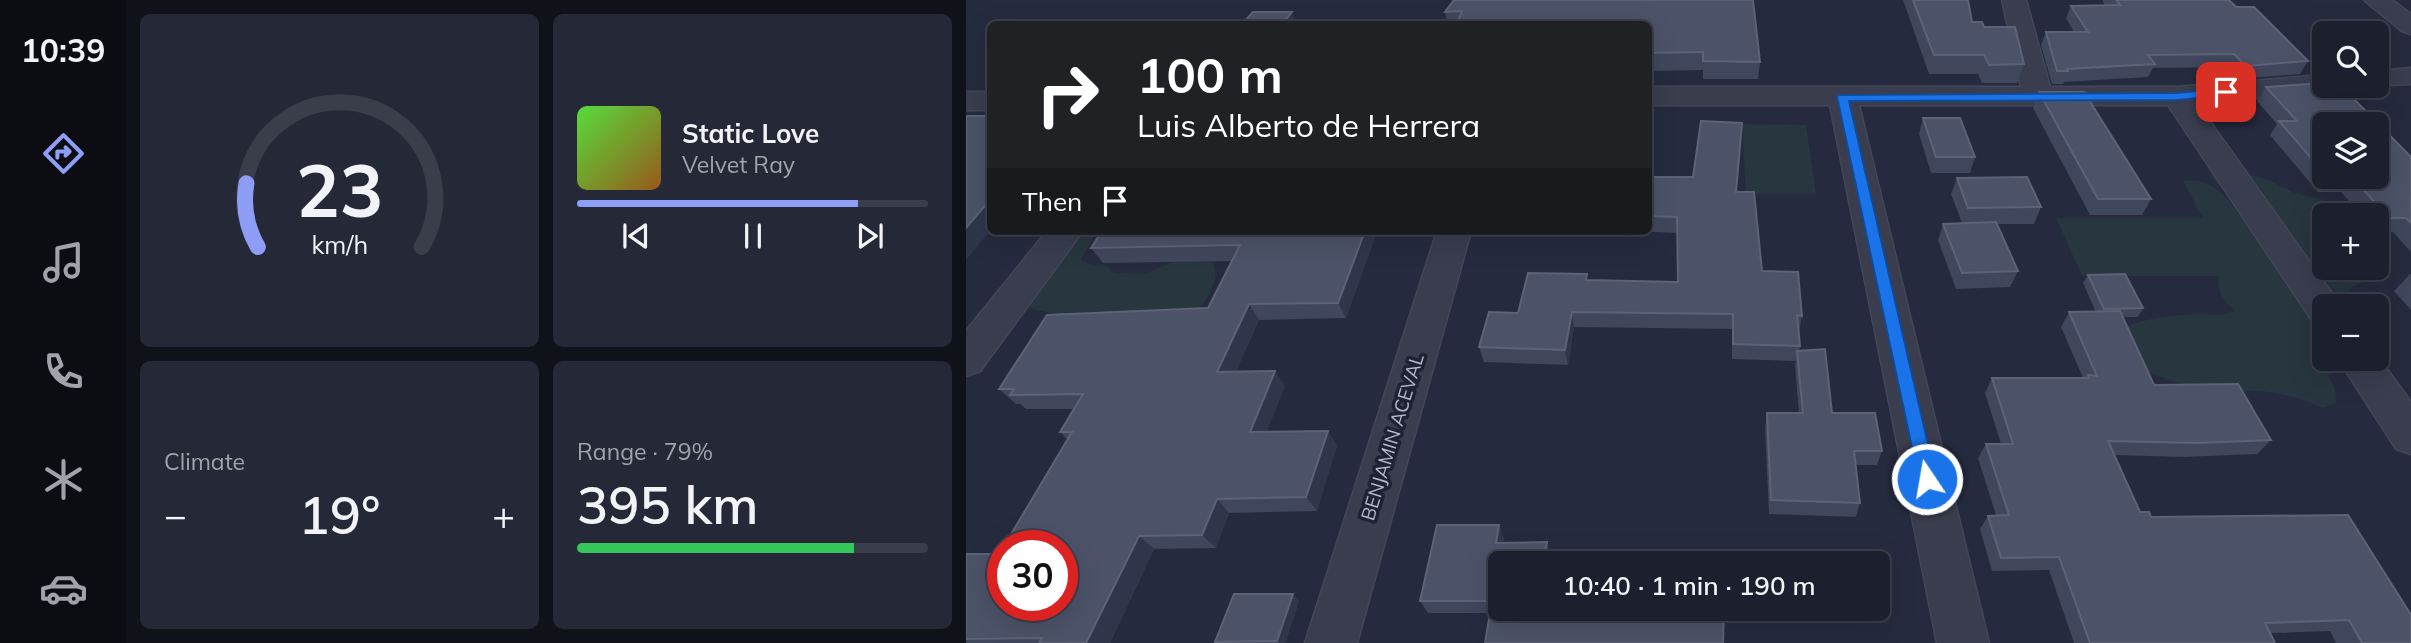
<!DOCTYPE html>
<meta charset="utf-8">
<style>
:root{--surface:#1c202e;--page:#252836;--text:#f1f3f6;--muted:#a0a3aa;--line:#3a3e4a;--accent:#8e9df5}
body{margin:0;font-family:Mulish,sans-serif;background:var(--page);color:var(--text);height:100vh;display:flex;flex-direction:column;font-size:26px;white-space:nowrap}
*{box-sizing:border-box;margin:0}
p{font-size:23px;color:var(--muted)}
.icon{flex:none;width:38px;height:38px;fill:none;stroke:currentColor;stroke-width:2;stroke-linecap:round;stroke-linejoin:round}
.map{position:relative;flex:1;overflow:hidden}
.panel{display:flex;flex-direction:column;gap:14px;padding:14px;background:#0f1219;width:840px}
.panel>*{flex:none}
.hud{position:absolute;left:21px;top:21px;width:665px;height:214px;border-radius:10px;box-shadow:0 7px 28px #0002,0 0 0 2px var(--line);background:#202124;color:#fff;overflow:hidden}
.fabs{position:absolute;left:1346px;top:21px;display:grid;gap:14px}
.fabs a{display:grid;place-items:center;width:77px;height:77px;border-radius:10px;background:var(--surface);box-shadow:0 7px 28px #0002,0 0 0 2px var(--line);font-size:35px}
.speed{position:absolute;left:21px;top:530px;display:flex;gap:14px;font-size:35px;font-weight:700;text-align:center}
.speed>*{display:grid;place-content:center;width:91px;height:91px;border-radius:50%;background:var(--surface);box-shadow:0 7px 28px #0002,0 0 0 2px var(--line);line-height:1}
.speed .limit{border:10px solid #d22;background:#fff;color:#111}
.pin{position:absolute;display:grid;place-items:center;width:60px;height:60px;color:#fff;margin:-30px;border-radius:14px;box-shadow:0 4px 10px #0006}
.me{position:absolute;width:77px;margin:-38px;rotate:348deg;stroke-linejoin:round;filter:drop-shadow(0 0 5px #0008)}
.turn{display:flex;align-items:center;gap:24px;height:147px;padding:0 35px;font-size:32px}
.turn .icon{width:91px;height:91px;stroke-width:2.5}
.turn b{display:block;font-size:49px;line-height:60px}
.then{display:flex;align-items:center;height:66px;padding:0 35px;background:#0003;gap:14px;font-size:26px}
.big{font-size:52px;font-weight:600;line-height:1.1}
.panel .widget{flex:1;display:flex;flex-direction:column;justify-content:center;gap:10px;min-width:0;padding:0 24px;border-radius:10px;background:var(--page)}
.panel .dial{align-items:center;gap:0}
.dial svg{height:182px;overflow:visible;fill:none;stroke:var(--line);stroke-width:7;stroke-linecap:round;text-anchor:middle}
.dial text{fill:var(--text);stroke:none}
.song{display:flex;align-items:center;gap:21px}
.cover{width:84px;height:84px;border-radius:10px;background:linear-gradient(135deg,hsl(110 70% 55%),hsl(30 70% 35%))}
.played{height:7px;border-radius:4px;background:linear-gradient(90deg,var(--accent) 80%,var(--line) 80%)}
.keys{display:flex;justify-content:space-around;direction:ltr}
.heat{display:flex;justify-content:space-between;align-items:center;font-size:38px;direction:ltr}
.charge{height:10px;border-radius:5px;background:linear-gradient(90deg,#34c759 79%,var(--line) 0)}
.panel .tiles{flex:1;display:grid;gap:14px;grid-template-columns:repeat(2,1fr)}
.trip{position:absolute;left:522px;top:551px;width:402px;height:70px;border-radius:10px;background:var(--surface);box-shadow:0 7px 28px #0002,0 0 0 2px var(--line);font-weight:600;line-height:70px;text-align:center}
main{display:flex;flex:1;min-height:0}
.dock{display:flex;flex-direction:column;width:126px;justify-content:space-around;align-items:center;background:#0b0d12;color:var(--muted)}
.dock .icon{width:49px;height:49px}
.dock .active{color:var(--accent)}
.dock b{font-size:32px;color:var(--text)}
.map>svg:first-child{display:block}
</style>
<main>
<nav class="dock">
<b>10:39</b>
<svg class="icon active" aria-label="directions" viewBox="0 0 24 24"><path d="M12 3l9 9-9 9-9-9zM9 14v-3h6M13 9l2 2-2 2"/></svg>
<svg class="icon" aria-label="music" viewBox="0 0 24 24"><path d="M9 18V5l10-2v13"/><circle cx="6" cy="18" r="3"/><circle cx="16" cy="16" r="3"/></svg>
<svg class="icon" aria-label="phone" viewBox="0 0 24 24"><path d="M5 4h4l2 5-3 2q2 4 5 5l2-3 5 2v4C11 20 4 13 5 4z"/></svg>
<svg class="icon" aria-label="climate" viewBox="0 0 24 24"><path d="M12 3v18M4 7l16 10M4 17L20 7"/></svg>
<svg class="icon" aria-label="car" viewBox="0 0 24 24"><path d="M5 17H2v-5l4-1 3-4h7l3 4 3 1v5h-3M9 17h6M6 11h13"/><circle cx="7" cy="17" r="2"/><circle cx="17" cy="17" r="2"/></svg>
</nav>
<section class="panel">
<div class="tiles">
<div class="widget dial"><svg viewBox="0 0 100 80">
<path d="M14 69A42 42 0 1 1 86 69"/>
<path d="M14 69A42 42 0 0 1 9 41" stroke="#8e9df5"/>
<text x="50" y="56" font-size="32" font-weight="700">23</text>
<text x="50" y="72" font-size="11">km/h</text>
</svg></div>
<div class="widget">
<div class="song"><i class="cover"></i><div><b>Static Love</b><p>Velvet Ray</p></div></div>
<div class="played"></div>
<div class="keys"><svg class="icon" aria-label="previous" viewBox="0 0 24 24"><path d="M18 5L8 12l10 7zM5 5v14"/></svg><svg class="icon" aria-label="pause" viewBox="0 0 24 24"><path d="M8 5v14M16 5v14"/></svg><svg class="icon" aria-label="next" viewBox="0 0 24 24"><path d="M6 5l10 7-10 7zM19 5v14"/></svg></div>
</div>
<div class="widget"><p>Climate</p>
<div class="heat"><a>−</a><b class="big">19°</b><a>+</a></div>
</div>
<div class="widget"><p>Range · 79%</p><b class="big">395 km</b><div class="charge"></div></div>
</div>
</section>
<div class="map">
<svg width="1445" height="643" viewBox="0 0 1445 643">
<rect width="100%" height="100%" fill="#252a3e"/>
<!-- green -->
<g fill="#27363f">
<polygon points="776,124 840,125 850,194 780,194"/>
<path d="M1254,172l26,2 20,5 29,14 29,7 26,15h-26v53h34l7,4 -1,10 -12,5 -7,8 6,11h-27v53h52l1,-17 3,16 -30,4 -22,13 7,14 1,14 -13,5c-48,-22 -70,-15 -119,-20 -20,-2 -39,-10 -58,-16l-22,-45c23,-9 48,-12 72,-13 17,-1 21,4 38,-3 -10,-12 -18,-18 -15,-35h-137l-26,-58h147l-20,-37c41,-7 53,40 80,60l-35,-47 -18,-18z"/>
<path d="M109,231h12l6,8 -13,21 12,5 15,1 7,7 31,1 32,-14 31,-4c19,22 -3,45 -17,63h-111l-48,-10 -4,-9z"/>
</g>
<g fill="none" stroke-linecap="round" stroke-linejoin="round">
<!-- minor casing -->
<g stroke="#424657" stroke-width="3">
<g id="minor">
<polygon points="1036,0 1060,0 1084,87 1211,87 1358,75 1358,86 1371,86 1368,90 1358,93 1231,103 1375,306 1358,306 1358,323 1345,319 1202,105 893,105 1023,643 971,643 864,105 682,105 682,87 1055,87"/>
<polygon points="1398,0 1426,0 1445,14 1445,34 1436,31"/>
<polygon points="1445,68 1445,84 1403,86 1410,86 1410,71"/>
<rect x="0" y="92" width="24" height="18"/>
<polygon points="81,231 117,231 14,371 0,376 0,331"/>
<polygon points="471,231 505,231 391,643 339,643"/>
<polygon points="1410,354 1445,402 1445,454 1430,449 1372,359 1410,359"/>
</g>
</g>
<!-- minor -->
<use href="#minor" fill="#393d4e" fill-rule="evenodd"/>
</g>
<!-- wall -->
<g fill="#40465c" fill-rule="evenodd">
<polygon points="488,0 787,0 794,62 792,79 737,79 737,70 682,71 682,24 482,24 479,12"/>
<polygon points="937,0 1002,0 1006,22 1018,27 1058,64 1051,83 1016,83 1012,74 963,74"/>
<polygon points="1137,0 1263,0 1270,7 1342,61 1334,74 1272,79 1261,67 1187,68 1182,77 1098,82 1097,84 1086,84 1075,45 1080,32 1108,32 1100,18 1105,6 1139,5 1137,2"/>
<path d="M1300,87l145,70v95l-18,-20h-17v-17h-15l-20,-23h-23l-48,-57 7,-11 -20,-23zM1358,124l52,53h-52z"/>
<polygon points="1073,92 1185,199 1176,215 1124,215 1067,108"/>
<polygon points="957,118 1009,157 1004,173 965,173 953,134"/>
<polygon points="682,177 771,192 796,271 836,316 833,331 832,331 834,346 833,351 866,413 916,451 911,465 890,465 894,503 890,517 803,514 799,428 801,413 833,413 829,366 830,361 766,359 766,329 608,327 602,365 518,362 513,347 552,313 622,280 712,282 712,233 662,231 682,231"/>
<polygon points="991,178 1075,207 1068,224 1031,224 1052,271 1044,287 990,289 972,240 977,224 996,223 985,194"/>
<polygon points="136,231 411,231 380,318 293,320 270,371 319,386 300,432 371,445 351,511 263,513 250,548 188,549 144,643 0,643 0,554 33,554 102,440 94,432 108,409 60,409 54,404 50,404 33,389 242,308 266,261 137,263 125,248"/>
<polygon points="1444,274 1445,274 1445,310 1428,291"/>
<polygon points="1122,275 1177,308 1172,317 1157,317 1188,385 1305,440 1291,454 1217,457 1149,455 1174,512 1445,643 1370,643 1364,631 1305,633 1309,643 1108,643 1083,570 1026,571 1014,529 1022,516 1030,515 1012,458 1020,444 1035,444 1019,393 1026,378 1117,378 1095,327 1103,312 1130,312 1117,283"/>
<polygon points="538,538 537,542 581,542 585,555 524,613 462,613 454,601"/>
<polygon points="333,601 319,643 251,643 249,642"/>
</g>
<!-- shaded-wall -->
<g fill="#30354b">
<polygon points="326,12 331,24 316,24"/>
<polygon points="24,200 24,231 0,260 0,228"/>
<polygon points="399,231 411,231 380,318 372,303"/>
<polygon points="283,304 293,320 263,387 251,372"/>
<polygon points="606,312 608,327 602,365 599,350"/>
<polygon points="309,371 319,386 295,447 284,432"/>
<polygon points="362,431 371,445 351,511 340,497"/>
<polygon points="251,499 263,513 250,548 236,535"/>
<polygon points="533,525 538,538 535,555 530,543"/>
<polygon points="173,536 188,549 144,643 120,643"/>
<polygon points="581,542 585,555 584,564 578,564"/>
<polygon points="327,594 333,601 319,643 314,643 311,641"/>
</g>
<!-- building -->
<g fill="#4c5268" stroke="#5d6277" stroke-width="2">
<polygon points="488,0 787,0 794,62 737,61 737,52 682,53 682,24 491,24 496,11 479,12"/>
<polygon points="947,0 1002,0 1006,22 1016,22 1018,27 1049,27 1058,64 1023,65 1018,55 968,55"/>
<polygon points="1150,0 1263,0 1270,7 1288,7 1342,61 1280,66 1268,54 1182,55 1189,64 1101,69 1102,71 1091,71 1080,32 1122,32 1105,6 1154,5"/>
<polygon points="287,12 326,12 316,24 276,24"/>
<polygon points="1358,83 1358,86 1368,86 1377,95 1383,94 1445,157 1445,223 1440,218 1423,218 1387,178 1363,178 1361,177 1410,177 1410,124 1358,124 1358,173 1313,121 1331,121 1300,87"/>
<polygon points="1073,92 1118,92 1185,199 1132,199"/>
<polygon points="0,116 24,116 24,200 0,228"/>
<polygon points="957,118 994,118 1009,157 970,157"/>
<polygon points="735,121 776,123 770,192 788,192 796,271 832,272 836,316 831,315 834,346 767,344 767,314 606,312 599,350 513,347 523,312 552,313 562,273 621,274 620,280 712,282 711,217 682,216 682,177 727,177"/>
<polygon points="1061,177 1075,207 1002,208 991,178"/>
<polygon points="1030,222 1052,271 996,273 977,224"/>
<polygon points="136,231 399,231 372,303 283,304 251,372 309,371 284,432 362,431 340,497 251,499 236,535 173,536 120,643 73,643 76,638 0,639 0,554 33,554 37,548 37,606 96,606 96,546 38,546 106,432 94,432 117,394 44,395 48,389 33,389 81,315 242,308 274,245 125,248"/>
<polygon points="1159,274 1177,308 1138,309 1122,275"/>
<polygon points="1154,311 1188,385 1272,384 1305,440 1230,443 1142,441 1174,512 1183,512 1185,517 1382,515 1445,615 1445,643 1396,643 1383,620 1299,623 1309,643 1124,643 1093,557 1035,558 1022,516 1043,515 1020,444 1047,444 1026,378 1123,378 1122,375 1131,376 1103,312"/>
<polygon points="859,349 866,413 909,413 916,451 888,451 894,503 805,500 801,413 837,413 831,351"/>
<polygon points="471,525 533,525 530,543 581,542 578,564 534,564 534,609 758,609 757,643 519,643 526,601 454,601"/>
<polygon points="268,594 327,594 311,641 249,642"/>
</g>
<!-- route -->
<polygon fill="#1a73e8" stroke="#114b97" stroke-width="2" points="1260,88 1266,92 1264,95 1211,100 883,101 970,479 968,485 961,488 954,485 871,97 872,95 1211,93"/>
<g text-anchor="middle" stroke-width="7" stroke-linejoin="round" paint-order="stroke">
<!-- street labels -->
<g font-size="19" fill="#b5b8c9" stroke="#1e2233">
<text transform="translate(426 437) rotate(-73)" y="7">BENJAMIN ACEVAL</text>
</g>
</g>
</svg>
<div class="fabs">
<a><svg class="icon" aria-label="search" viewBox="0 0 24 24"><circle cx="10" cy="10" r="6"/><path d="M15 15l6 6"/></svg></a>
<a><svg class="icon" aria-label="layers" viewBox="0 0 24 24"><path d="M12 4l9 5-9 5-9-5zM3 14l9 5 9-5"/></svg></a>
<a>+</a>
<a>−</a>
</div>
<div class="speed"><div class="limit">30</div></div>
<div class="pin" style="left:1260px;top:92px;background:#d93025"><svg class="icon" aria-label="arrive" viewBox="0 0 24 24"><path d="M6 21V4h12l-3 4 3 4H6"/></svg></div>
<svg class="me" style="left:961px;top:479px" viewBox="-20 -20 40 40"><circle r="17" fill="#1a73e8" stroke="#fff" stroke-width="3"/><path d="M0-11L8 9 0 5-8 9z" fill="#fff"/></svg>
<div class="trip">10:40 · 1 min · 190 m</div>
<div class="hud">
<div class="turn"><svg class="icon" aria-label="right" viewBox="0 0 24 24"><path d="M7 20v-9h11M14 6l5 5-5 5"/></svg><div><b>100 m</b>Luis Alberto de Herrera</div></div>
<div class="then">Then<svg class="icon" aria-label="arrive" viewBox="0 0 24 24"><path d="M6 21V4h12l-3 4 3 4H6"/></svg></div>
</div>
</div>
</main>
